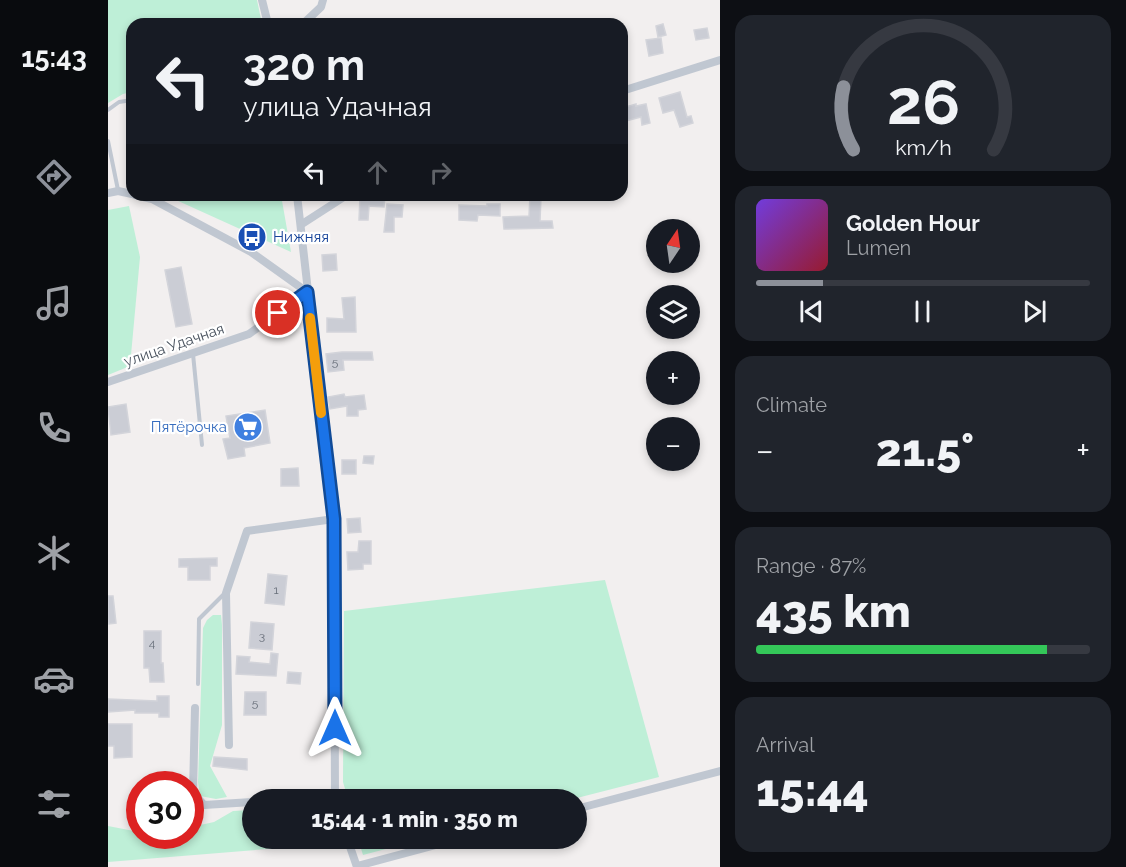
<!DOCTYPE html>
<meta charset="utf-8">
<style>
:root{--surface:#171b24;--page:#20242c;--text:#f1f3f6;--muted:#9ea1a6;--line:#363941;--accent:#8c9099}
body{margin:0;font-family:Raleway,sans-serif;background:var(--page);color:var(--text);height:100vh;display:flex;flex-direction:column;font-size:22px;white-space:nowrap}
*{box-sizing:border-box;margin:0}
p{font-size:20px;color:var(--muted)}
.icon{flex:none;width:33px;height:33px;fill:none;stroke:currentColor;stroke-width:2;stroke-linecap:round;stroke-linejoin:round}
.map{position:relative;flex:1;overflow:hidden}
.drawer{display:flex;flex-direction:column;gap:15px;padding:15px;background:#0d0f14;width:406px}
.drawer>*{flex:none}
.top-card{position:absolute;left:18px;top:18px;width:502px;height:183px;border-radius:18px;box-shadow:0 3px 9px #0003;background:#171b24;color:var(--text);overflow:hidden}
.needle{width:39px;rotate:13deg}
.buttons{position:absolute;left:538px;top:219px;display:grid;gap:12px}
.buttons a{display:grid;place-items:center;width:54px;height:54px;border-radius:50%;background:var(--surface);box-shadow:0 3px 9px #0003;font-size:30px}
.speed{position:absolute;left:18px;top:771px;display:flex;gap:12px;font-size:30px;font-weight:700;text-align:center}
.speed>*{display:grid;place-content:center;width:78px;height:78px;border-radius:50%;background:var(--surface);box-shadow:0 3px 9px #0003;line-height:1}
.speed .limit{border:9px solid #d22;background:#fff;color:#111}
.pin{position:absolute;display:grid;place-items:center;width:51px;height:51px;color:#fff;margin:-26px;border:3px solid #fff;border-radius:50%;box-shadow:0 2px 6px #0007}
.me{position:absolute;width:66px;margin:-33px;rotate:0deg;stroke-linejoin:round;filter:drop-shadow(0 0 4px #0008)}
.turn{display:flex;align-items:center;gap:21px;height:126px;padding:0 18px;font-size:27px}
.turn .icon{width:78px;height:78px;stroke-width:2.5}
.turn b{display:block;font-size:42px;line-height:51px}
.lanes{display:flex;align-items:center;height:57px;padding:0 18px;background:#0003;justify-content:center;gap:30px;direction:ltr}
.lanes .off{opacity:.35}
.big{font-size:45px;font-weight:800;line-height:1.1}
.drawer .widget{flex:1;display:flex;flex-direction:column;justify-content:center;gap:9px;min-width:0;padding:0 21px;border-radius:18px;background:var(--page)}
.drawer .dial{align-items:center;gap:0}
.dial svg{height:156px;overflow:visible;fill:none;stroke:var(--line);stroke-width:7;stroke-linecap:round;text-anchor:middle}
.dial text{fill:var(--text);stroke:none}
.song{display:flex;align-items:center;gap:18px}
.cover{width:72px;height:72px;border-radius:9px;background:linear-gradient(135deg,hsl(260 70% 55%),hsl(350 70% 35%))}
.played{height:6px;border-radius:3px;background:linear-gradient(90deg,var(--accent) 20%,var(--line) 20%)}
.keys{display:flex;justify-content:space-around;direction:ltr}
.heat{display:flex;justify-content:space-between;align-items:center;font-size:33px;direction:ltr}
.charge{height:9px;border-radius:4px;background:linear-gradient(90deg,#34c759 87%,var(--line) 0)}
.trip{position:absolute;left:134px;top:789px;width:345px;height:60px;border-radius:30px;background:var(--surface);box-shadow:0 3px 9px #0003;font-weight:800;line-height:60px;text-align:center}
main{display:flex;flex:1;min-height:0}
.tab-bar{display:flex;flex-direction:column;width:108px;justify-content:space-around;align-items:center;background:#090b0e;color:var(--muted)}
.tab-bar .icon{width:42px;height:42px}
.tab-bar .selected{color:var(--accent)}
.tab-bar b{font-size:27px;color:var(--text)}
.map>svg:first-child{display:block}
</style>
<main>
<nav class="tab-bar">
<b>15:43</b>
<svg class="icon selected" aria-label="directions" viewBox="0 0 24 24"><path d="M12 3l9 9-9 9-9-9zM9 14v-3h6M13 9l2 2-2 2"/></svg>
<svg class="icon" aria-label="music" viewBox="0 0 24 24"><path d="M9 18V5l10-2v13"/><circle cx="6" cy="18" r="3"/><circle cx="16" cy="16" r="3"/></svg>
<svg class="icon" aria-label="phone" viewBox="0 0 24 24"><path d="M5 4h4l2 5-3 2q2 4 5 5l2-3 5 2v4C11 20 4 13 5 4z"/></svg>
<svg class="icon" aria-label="climate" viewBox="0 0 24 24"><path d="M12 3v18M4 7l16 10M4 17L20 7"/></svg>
<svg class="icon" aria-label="car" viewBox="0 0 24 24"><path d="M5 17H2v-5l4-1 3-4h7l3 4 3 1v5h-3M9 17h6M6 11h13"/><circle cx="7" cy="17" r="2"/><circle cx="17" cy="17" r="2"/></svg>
<svg class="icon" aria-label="filters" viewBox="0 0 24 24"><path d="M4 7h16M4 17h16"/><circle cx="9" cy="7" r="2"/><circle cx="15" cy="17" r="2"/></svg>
</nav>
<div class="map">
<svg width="612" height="867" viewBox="0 0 612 867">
<rect width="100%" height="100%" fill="#f2efef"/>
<!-- green -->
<g fill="#beefd7">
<polygon points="0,0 149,0 154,24 24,24 24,92 15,94 0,103"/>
<polygon points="57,195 173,195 183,252"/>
<polygon points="21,206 32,257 22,366 0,375 0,210"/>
<polygon points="497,580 551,777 465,799 240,799 235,782 236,611"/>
<polygon points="105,615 113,615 114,625 114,725 102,766 119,797 108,799 92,796 90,782 95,628 99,620"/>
<polygon points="144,810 144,838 234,839 233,843 0,862 0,826 31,832 32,836 82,836 83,827 106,822 125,811"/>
<polygon points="250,839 250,838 316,839 255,855"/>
</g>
<!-- building -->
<g fill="#cbcdd5" stroke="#d3d4da" stroke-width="1.5">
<polygon points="555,24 558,35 550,37 548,26"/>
<polygon points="599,28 601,38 588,40 586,30"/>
<polygon points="553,38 555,53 541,56 538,40"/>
<polygon points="572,92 579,117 583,116 585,123 572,127 566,110 555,113 551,98"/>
<polygon points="528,104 528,106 538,104 542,123 534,125 533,117 514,122 514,108"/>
<polygon points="254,195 277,195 276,207 261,206 260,220 251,220 252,197"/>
<polygon points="422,196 433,196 432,221 444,221 445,228 396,229 395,217 421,216"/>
<polygon points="279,204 295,205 294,217 286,217 286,232 276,232"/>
<polygon points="379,204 392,204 392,216 370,215 369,221 351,220 351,205 379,206"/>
<polygon points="228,254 229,270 215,271 214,255"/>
<polygon points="73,267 84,324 68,327 57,270"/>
<polygon points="247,297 248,332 219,332 219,318 236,319 234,298"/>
<polygon points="234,352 264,352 265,360 235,360 236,370 220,372 218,354"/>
<polygon points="236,394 237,397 256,395 258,409 250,410 250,416 239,416 239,406 222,409 220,397"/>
<polygon points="18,404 22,432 3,435 0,407"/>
<polygon points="157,410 162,443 136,448 137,456 120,459 115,439 122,438 118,416"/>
<polygon points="256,456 266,456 265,464 255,463"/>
<rect x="234" y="460" width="14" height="14"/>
<polygon points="190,468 191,486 173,486 173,469"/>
<polygon points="252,518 253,532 240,533 239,519"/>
<polygon points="251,541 263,541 263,564 255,564 255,569 240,570 239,552 250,552"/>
<polygon points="109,558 109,566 102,566 102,580 80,580 80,567 71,567 71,559"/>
<polygon points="160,574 179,576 176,605 157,603"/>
<polygon points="0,596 5,596 8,623 1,624"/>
<polygon points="143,622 166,624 164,650 141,648"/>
<polygon points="36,631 53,631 53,663 55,663 56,682 42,682 41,668 36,668"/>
<polygon points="163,653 170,654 168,676 128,674 129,656 142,657 141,662 162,664"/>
<polygon points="180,672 193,673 192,684 179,683"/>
<polygon points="137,692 158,692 158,715 136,715"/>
<polygon points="49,696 61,696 61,717 51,717 51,713 27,713 27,710 0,712 0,699 49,701"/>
<polygon points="0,724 24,724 24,757 6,758 6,746 0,746"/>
<polygon points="106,757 139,759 139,770 105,766"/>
</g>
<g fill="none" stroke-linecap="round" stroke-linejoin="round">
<!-- lane -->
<g stroke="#c0c7d1" stroke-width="4">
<polyline points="0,110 11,102 24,100"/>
<polyline points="0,141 10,190"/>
<polyline points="85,354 94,445"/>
<polyline points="90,684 91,619 117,593"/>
</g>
<!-- street -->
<g stroke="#c0c7d1" stroke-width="8">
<polyline points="154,0 160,24"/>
<polyline points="195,24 213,7 215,0"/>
<polyline points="514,91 612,60"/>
<polyline points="0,193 10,191 24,194"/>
<polyline points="189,195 226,519 227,800"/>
<polyline points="194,224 239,195"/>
<polyline points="0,382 141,334 199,292 143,252 44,199 27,195"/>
<polyline points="87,708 85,793 96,805 144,802"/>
<polyline points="121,745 118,593 139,531 226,519"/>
<polyline points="195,800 227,798"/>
<polyline points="468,809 612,771"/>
<polyline points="239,838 249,867"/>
<polyline points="249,866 354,838"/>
</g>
</g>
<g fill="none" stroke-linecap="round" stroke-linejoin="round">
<!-- route casing -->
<g stroke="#114b97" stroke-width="15">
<polyline id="route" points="170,313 199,292 226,519 227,728"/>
</g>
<!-- route -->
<use href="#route" stroke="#1a73e8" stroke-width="10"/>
<!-- slow -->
<polyline stroke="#f59e0b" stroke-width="10" points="202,318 213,413"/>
</g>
<!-- icons -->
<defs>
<g id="bus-disc" transform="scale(1.5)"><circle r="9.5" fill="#1a4fb4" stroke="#fff"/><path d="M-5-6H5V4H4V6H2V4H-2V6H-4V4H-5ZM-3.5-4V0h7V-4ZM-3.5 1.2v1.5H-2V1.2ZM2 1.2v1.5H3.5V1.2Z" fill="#fff"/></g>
<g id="supermarket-disc" transform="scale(1.5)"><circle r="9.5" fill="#3f7fe0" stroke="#fff"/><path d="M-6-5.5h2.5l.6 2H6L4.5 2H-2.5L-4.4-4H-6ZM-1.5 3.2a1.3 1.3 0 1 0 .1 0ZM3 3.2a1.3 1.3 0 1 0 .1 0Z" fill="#fff"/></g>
</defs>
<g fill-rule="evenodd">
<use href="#bus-disc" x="144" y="237"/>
<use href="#supermarket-disc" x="140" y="427"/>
</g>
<g text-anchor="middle" stroke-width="4.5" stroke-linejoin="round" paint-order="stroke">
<!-- number labels -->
<g font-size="12" fill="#686f7a">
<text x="227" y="366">5</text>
<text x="168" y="594">1</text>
<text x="154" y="640">3</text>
<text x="44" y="647">4</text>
<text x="147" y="707">5</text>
</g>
<!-- transit labels -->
<g font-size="15" fill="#164399" stroke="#fff" text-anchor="start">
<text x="165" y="242">Нижняя</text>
</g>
<!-- street labels -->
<g font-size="15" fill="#47505c" stroke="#fff">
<text transform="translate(66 345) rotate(-19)" y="5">улица Удачная</text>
</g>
<!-- shop labels -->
<g font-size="15" fill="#366cbe" stroke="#fff" text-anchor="end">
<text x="119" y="432">Пятёрочка</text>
</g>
</g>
</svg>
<div class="buttons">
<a><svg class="needle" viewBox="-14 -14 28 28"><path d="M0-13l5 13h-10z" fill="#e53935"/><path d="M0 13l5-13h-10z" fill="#9ea1a6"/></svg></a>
<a><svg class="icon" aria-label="layers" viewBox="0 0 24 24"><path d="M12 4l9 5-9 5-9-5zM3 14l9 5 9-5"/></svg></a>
<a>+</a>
<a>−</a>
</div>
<div class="speed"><div class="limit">30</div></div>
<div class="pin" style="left:170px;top:313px;background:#d93025"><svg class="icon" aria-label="arrive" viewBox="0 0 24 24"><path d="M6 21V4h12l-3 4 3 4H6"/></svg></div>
<svg class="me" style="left:227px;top:728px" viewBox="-20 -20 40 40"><path d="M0-17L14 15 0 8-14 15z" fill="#1a73e8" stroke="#fff" stroke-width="4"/></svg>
<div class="trip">15:44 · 1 min · 350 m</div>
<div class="top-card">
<div class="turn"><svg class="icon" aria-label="left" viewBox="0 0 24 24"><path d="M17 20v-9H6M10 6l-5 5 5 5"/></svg><div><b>320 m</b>улица Удачная</div></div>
<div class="lanes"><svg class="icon" aria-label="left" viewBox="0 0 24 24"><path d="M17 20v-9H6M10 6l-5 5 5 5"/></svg><svg class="icon off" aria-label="ahead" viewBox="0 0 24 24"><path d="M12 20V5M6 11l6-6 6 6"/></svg><svg class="icon off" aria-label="right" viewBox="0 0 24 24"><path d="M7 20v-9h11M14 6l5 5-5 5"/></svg></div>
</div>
</div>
<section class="drawer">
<div class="widget dial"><svg viewBox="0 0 100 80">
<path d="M14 69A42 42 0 1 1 86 69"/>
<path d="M14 69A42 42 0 0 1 9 37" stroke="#8c9099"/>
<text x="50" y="56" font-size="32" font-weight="700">26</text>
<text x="50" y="72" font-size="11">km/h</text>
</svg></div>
<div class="widget">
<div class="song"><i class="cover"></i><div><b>Golden Hour</b><p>Lumen</p></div></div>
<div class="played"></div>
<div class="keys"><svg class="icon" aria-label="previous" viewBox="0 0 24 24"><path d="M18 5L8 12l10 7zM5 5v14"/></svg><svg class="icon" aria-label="pause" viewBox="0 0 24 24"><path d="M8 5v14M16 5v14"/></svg><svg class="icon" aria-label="next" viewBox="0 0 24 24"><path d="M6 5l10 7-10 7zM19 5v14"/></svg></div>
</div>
<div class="widget"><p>Climate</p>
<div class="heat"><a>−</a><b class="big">21.5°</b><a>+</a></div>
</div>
<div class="widget"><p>Range · 87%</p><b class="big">435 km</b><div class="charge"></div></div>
<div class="widget"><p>Arrival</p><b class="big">15:44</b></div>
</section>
</main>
